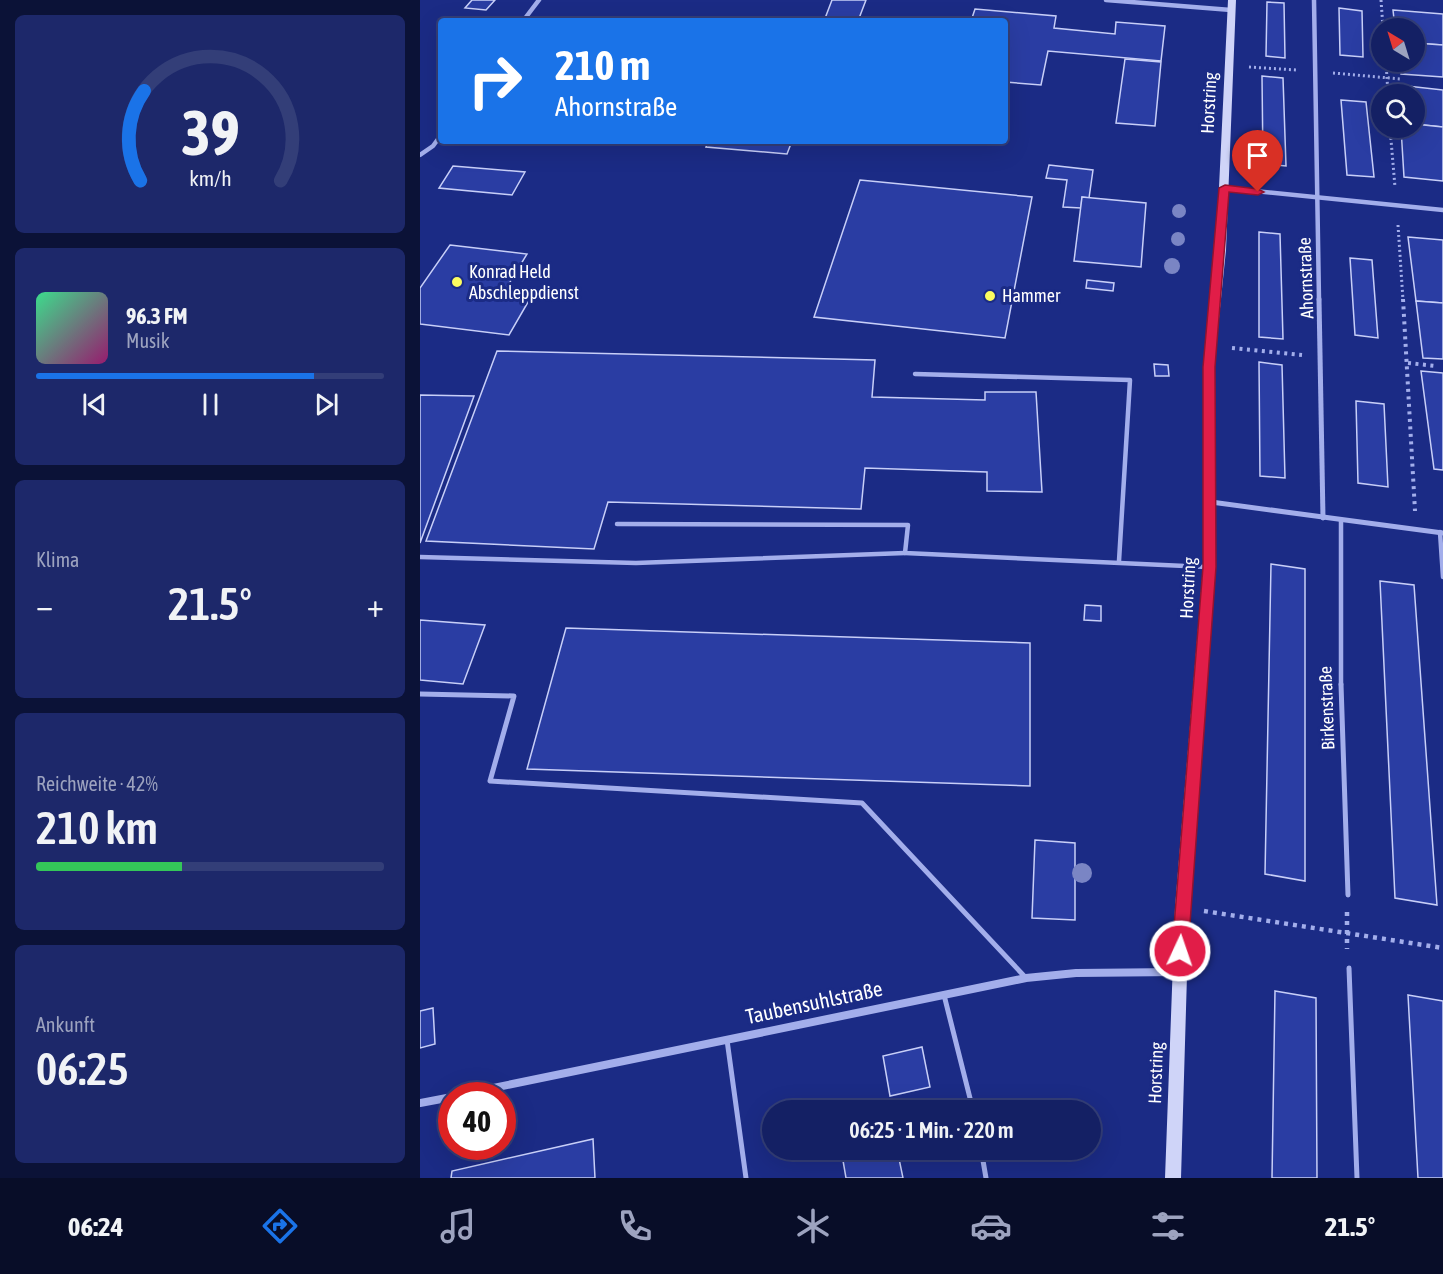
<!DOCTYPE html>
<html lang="de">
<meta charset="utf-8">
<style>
:root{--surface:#142064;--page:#1d286a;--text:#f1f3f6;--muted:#9da3bf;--line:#333e78;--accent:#1a73e8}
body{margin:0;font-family:"Asap Condensed",sans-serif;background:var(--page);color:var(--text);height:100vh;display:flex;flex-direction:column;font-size:22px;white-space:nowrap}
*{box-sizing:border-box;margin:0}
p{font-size:20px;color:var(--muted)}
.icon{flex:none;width:33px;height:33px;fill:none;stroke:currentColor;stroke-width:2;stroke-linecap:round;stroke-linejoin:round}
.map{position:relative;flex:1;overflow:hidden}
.details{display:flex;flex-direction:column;gap:15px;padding:15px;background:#0b1237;width:420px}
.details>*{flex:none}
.hud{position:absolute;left:18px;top:18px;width:570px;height:126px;border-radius:6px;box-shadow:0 6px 24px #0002,0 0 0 2px var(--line);background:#1a73e8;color:#fff;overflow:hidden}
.needle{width:39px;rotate:322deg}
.buttons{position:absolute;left:951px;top:18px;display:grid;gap:12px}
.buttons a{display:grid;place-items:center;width:54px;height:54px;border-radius:50%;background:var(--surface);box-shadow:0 6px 24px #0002,0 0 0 2px var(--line);font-size:30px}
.speed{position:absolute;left:18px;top:1082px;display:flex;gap:12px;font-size:30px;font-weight:700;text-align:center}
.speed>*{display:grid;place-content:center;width:78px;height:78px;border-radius:50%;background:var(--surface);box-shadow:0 6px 24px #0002,0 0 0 2px var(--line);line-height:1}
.speed .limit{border:9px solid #d22;background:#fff;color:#111}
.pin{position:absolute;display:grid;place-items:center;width:51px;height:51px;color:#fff;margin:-62px -26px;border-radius:50% 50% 50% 0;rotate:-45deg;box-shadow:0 0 6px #0007}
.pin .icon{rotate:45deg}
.me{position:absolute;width:66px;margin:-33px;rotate:3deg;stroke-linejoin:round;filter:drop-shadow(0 0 4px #0008)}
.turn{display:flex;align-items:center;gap:21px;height:126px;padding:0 18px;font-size:27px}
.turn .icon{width:78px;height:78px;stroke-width:2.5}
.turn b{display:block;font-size:42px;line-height:51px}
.big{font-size:45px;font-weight:600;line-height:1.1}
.details .tile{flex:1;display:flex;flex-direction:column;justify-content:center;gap:9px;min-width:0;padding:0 21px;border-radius:9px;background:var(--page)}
.details .dial{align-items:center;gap:0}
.dial svg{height:156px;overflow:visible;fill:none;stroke:var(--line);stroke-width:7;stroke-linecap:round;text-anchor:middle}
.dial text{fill:var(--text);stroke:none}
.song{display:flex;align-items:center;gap:18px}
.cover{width:72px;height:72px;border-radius:9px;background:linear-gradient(135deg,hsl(150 70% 55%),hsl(320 70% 35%))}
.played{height:6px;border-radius:3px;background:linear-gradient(90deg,var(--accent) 80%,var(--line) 80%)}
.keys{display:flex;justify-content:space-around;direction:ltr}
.heat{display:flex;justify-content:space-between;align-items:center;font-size:33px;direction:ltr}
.charge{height:9px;border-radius:4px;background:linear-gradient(90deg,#34c759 42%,var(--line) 0)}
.trip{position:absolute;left:342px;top:1100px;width:339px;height:60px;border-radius:30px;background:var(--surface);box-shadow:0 6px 24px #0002,0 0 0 2px var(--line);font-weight:600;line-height:60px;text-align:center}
.tab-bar{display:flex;height:96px;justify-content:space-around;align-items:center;background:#080d28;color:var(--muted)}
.tab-bar .icon{width:42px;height:42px}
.tab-bar .selected{color:var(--accent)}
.tab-bar b{font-size:27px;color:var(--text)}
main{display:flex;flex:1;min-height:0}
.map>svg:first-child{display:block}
</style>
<main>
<section class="details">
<div class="tile dial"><svg viewBox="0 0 100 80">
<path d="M14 69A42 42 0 1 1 86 69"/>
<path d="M14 69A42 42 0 0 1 16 23" stroke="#1a73e8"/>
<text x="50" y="56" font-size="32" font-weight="700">39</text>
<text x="50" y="72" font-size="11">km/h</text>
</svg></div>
<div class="tile">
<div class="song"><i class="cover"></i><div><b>96.3 FM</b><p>Musik</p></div></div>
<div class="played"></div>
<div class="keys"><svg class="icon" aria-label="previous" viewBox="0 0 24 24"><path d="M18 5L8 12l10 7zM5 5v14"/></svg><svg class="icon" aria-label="pause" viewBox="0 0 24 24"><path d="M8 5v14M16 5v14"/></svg><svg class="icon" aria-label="next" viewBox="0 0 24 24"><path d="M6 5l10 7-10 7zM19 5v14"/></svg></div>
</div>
<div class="tile"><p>Klima</p>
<div class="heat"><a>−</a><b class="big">21.5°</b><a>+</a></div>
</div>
<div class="tile"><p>Reichweite · 42%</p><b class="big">210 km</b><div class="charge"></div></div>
<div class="tile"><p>Ankunft</p><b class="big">06:25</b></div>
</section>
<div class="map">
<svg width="1023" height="1178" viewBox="0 0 1023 1178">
<rect width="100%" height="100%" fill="#1b2b85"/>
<!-- building -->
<g fill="#2a3da3" stroke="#c8cff8" stroke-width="1.5">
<polygon points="52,0 75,0 66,10 45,8"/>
<polygon points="412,0 446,0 438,21 404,21"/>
<polygon points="847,2 864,3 865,58 846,56"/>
<polygon points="919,8 942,11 943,57 920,55"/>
<polygon points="555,9 636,16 634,28 695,34 696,22 745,26 741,61 628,51 621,85 585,82 585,21 551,21"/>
<polygon points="973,10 1023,14 1023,45 994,43 994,28 975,28"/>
<polygon points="994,43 1023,45 1023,77 981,74 980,62 994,62"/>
<polygon points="705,59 741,62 735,126 696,123"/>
<polygon points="842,76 863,78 866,166 843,164"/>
<polygon points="978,85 1023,90 1023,127 994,124 994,94 978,94"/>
<polygon points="921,100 946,102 954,177 927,175"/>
<polygon points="994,124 1023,127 1023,181 984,177 981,128 994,128"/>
<polygon points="288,141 372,141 367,154 286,147"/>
<polygon points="629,165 673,170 669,198 662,197 661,208 643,207 647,180 626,178"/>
<polygon points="33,166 105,172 92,195 19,188"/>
<polygon points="440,180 612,197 585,338 394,317"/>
<polygon points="662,197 726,203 721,267 654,261"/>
<polygon points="839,232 860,234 863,339 839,337"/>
<polygon points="988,237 1023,240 1023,303 996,301"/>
<polygon points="30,245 107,254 87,287 115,290 89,335 0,324 0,288"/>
<polygon points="930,258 952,260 958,338 935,335"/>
<polygon points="667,280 694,283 693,291 666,288"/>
<polygon points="996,301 1023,303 1023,359 1003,358"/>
<polygon points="77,351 455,360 452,397 565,400 565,392 616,392 622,492 567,491 567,472 445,468 441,509 188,502 174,549 6,541"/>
<polygon points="839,362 862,365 865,478 840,476"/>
<polygon points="734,364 748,365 749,376 735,376"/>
<polygon points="1001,371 1023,373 1023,470 1014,469"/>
<polygon points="0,395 54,396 0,543"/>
<polygon points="936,401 964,404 968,487 938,483"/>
<polygon points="851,564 885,569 885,881 845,874"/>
<polygon points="960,581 994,585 1017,905 975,898"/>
<polygon points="665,605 681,606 681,621 664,620"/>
<polygon points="0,620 65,625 43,684 0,680"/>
<polygon points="146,628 610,643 610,786 107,769"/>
<polygon points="615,840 655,843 655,920 612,918"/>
<polygon points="855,991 896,998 897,1178 852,1178"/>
<polygon points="988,995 1023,1001 1023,1178 998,1178"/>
<polygon points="13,1008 15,1044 0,1048 0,1011"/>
<polygon points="502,1047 510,1087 470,1096 463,1056"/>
<polygon points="173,1139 175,1178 31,1178 32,1171"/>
<polygon points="421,1149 477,1149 483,1178 426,1178"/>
</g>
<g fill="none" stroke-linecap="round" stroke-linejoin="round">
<!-- path-far2 -->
<g stroke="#a3aeeb" stroke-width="3" stroke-dasharray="2 3" stroke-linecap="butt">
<polyline points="961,0 963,28"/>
<polyline points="966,62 968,94"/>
<polyline points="829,67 876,70"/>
<polyline points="913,73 981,79"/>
<polyline points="970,128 975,187"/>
<polyline points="978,225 983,300"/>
</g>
<!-- path-far1 -->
<g stroke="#a3aeeb" stroke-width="4" stroke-dasharray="3 4.5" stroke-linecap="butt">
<polyline points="983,299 995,511"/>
<polyline points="812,348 882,355"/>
<polyline points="988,363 1016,366"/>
</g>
<!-- path -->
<g stroke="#a3aeeb" stroke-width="4.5" stroke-dasharray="4 5" stroke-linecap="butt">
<polyline points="784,911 1023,948"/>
<polyline points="927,912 927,949"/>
</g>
<!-- lane-far1 -->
<g stroke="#a3aeeb" stroke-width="4.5">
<polyline points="495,374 710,380 699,561"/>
<polyline points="921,521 921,685"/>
<polyline points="197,524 488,525 485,553 787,567"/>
<polyline points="1020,532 1023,577"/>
<polyline points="0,557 216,563 485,553"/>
</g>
<!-- lane -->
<g stroke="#a3aeeb" stroke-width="5">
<polyline points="921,684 928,895"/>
<polyline points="0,694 94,696 70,781 442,803 606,978"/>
<polyline points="929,968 937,1178"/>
<polyline points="524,995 553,1110"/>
<polyline points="307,1040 326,1178"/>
<polyline points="561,1149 566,1178"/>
</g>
<!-- street-far2 -->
<g stroke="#a3aeeb" stroke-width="4.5">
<polyline points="686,0 811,10"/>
<polyline points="894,0 899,300"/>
<polyline points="103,21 119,0"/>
<polyline points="0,155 13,146 21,135"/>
<polyline points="805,188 1023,210"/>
</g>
<!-- street-far1 -->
<g stroke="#a3aeeb" stroke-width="5">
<polyline points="899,299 903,518"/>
<polyline points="791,502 1023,533"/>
</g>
<!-- street -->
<g stroke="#a3aeeb" stroke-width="8">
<polyline points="39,1095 606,978 656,973 758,972"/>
<polyline points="0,1103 32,1097"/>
</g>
<!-- secondary -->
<polygon fill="#cfd4f8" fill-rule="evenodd" points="808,0 816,0 806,250 794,367 795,567 769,908 761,1178 745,1178 755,908 783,567 784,367 796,250"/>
</g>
<!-- trees -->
<g fill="#7a85c4">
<circle cx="759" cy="211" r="7"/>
<circle cx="758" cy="239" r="7"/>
<circle cx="752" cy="266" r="8"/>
<circle cx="662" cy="873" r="10"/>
</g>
<!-- route -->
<polygon fill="#e11d48" stroke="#92132f" stroke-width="1.5" points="805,185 838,189 844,192 838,195 809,192 795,367 796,567 768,951 766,956 760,959 754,956 752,951 783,567 783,367 799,188"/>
<!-- markers -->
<g fill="#fcfc60" stroke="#1b2b85" stroke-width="2">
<circle cx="37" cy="282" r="6"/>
<circle cx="570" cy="296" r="6"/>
</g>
<g text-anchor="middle" stroke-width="6" stroke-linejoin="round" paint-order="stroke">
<!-- street labels -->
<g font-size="18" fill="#fff" stroke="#1b2b85">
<text transform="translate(789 103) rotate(-87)" y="6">Horstring</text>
<text transform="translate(886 278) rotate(-92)" y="6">Ahornstraße</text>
<text transform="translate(768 588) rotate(-87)" y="6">Horstring</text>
<text transform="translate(907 708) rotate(-92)" y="6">Birkenstraße</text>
<text transform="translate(736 1073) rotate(-88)" y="6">Horstring</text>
</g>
<!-- poi labels -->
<g font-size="18" fill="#fff" stroke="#1b2b85" text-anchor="start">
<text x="49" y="278">Konrad Held<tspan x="49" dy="21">Abschleppdienst</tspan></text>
<text x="582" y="302">Hammer</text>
</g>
<!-- near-street labels -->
<g font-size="21" fill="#fff" stroke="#1b2b85">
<text transform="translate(394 1003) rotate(-12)" y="7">Taubensuhlstraße</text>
</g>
</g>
</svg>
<div class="buttons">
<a><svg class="needle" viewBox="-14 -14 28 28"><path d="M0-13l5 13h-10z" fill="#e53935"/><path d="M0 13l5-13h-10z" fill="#9da3bf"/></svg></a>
<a><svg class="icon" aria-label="search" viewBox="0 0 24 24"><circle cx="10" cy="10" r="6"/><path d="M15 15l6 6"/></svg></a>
</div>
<div class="speed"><div class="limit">40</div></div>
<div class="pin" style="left:838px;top:192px;background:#d93025"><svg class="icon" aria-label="arrive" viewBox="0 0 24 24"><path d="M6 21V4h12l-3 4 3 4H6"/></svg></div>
<svg class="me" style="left:760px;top:951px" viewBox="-20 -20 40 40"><circle r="17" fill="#e11d48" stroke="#fff" stroke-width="3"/><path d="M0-11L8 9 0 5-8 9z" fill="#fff"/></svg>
<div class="trip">06:25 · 1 Min. · 220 m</div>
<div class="hud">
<div class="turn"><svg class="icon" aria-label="right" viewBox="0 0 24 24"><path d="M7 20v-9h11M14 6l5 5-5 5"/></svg><div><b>210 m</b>Ahornstraße</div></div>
</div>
</div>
</main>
<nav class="tab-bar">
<b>06:24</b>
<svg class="icon selected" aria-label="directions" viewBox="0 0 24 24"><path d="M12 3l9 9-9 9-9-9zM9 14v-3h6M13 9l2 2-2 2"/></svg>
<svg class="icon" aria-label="music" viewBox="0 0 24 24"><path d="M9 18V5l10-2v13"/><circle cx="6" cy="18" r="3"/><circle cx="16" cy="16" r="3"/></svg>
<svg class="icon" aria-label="phone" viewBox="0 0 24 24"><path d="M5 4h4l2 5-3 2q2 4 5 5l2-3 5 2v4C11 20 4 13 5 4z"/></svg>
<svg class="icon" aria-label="climate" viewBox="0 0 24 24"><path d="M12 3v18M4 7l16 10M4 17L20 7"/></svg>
<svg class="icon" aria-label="car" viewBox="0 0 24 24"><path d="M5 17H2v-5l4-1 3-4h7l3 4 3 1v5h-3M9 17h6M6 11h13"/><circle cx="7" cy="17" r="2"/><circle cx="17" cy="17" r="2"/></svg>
<svg class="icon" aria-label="filters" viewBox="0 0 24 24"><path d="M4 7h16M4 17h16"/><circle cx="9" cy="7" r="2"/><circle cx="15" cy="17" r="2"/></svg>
<b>21.5°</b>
</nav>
